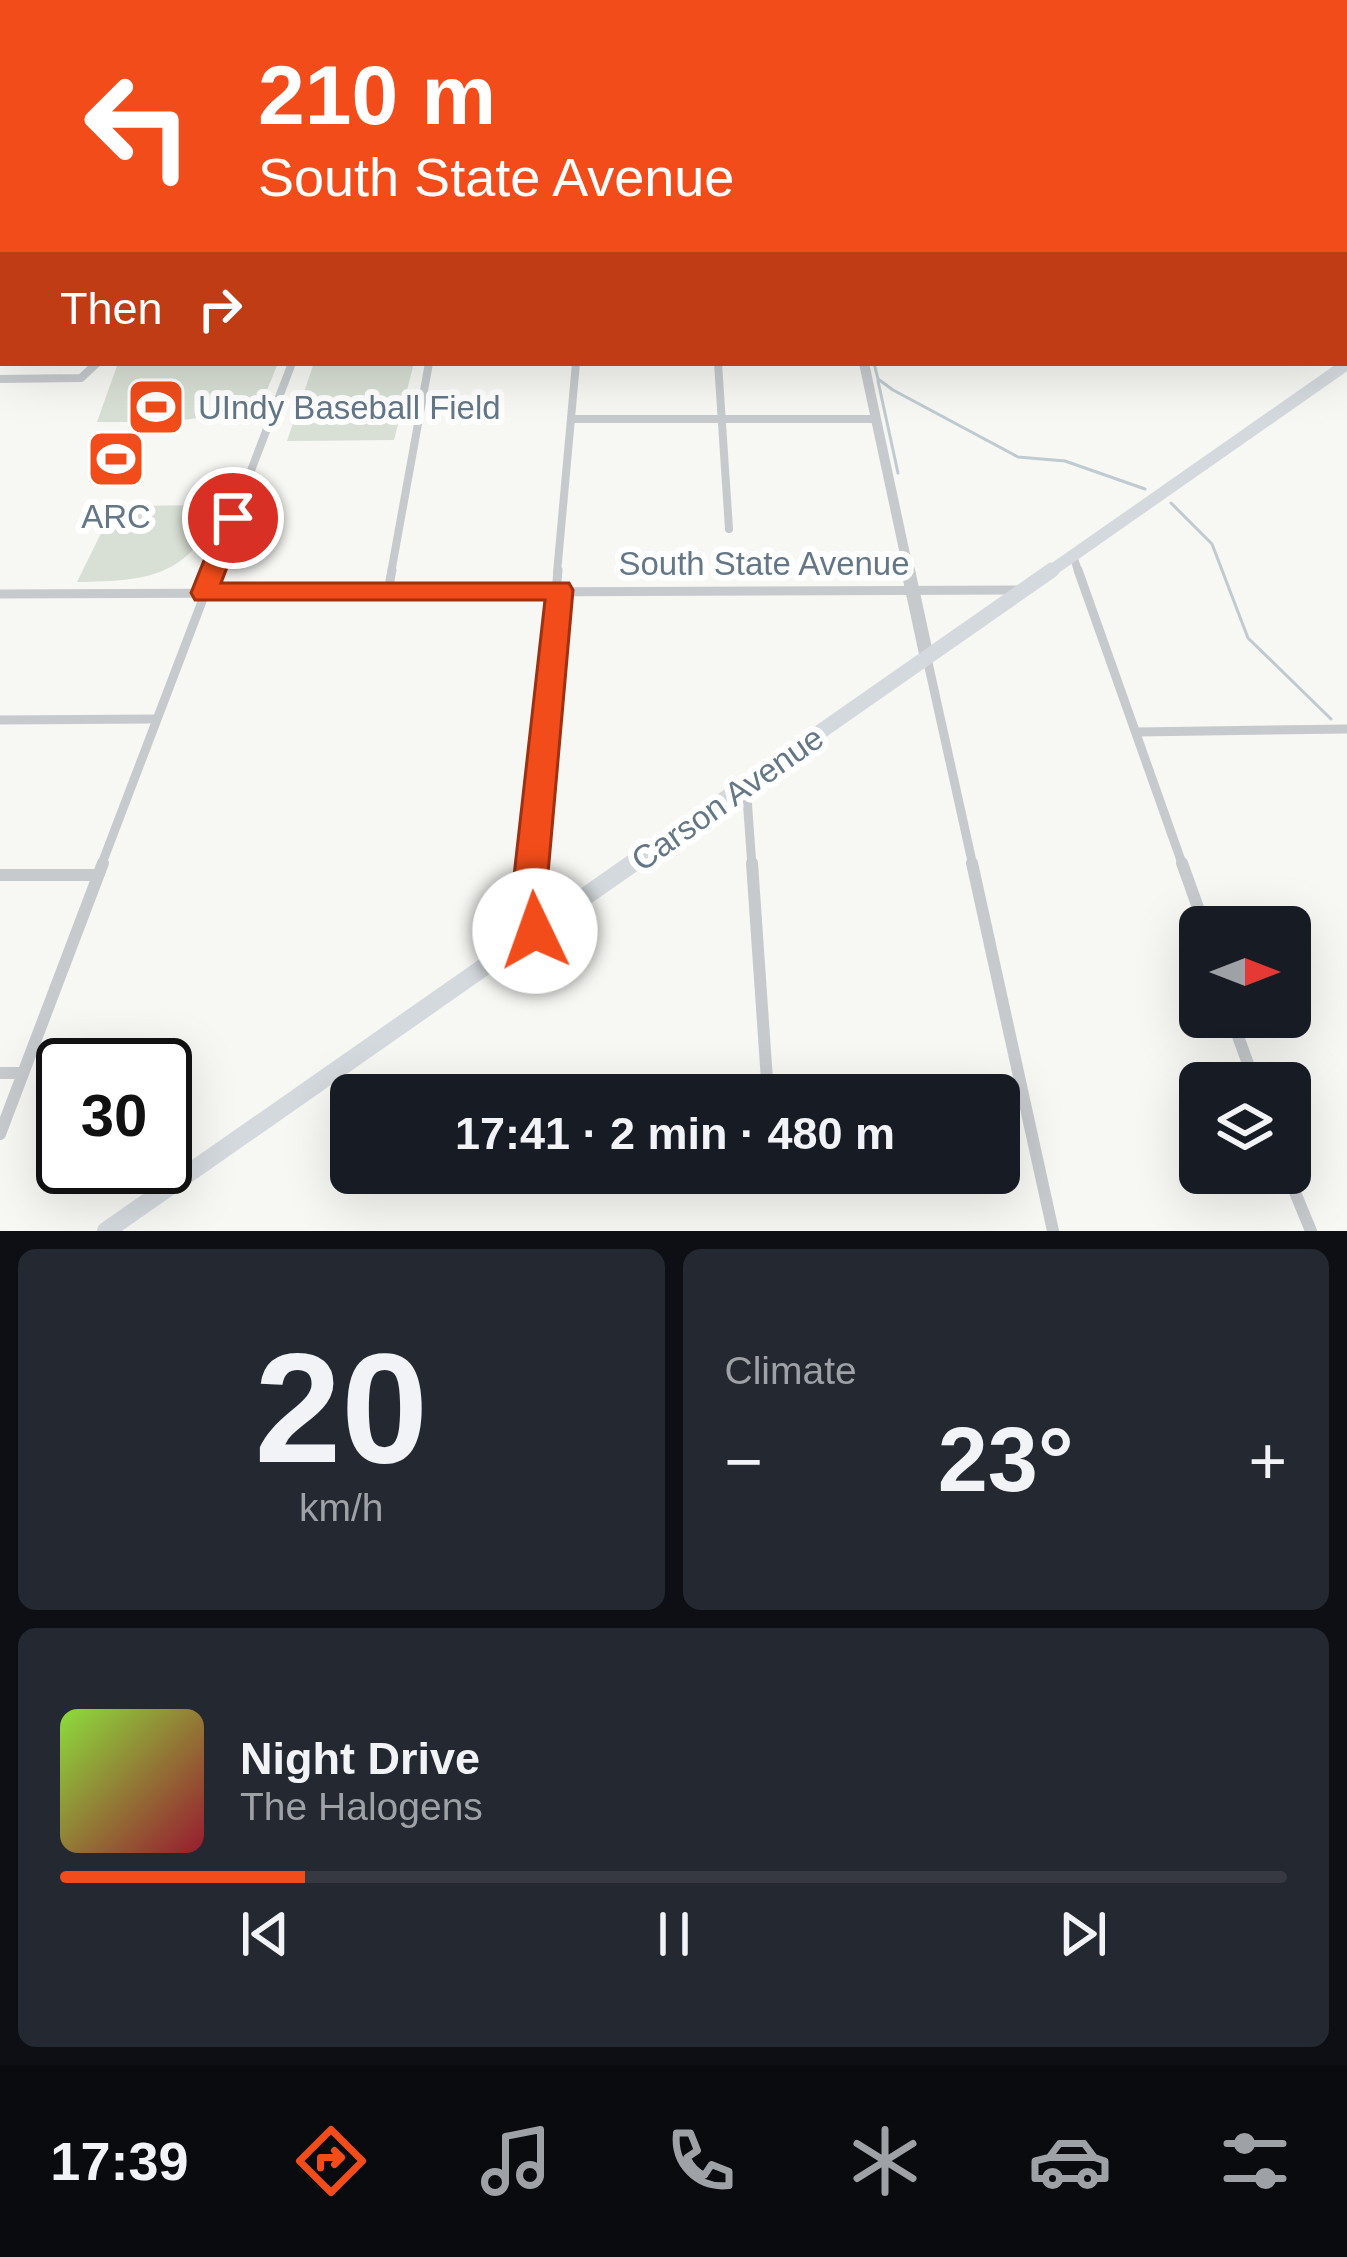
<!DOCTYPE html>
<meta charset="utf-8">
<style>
:root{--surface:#171b24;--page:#242831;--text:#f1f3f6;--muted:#9ea1a6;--line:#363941;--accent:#f14c1a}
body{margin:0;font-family:Arial,sans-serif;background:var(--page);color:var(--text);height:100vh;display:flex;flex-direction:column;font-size:45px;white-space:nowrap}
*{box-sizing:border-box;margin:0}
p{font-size:39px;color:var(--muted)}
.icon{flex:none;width:66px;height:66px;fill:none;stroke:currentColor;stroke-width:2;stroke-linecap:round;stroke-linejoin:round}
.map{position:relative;height:1231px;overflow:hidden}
.sheet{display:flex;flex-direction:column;gap:18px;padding:18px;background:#0d0f14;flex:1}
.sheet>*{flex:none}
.guide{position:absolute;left:0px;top:0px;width:1347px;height:366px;box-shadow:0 12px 48px #0002;background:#f14c1a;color:#fff;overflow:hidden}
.needle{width:78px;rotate:90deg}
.tools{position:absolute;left:1179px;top:906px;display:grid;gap:24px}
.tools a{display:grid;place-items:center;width:132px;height:132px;border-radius:18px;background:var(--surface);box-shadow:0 12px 48px #0002;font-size:60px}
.speed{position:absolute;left:36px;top:1038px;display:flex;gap:24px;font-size:60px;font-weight:700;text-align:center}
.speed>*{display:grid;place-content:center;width:156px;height:156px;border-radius:50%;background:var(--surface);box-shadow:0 12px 48px #0002;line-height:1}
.speed .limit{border:6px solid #111;border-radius:18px;background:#fff;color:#111}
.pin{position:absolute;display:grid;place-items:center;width:102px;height:102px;color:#fff;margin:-51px;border:6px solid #fff;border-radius:50%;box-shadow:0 3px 12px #0007}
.me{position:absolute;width:132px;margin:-66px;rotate:357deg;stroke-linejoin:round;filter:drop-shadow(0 0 9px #0008)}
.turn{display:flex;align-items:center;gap:42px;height:252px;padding:0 60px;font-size:54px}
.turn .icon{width:156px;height:156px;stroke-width:2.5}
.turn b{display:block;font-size:84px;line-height:102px}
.then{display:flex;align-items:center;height:114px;padding:0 60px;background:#0003;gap:24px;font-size:45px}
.big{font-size:90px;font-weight:800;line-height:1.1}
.sheet .tile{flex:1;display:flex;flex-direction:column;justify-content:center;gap:18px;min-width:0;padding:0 42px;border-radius:18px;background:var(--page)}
.sheet .dial{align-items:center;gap:0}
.dial b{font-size:156px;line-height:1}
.song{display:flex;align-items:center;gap:36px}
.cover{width:144px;height:144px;border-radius:18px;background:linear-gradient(135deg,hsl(90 70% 55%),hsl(350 70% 35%))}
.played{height:12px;border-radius:6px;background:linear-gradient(90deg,var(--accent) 20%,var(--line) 20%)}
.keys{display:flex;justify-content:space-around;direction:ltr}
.heat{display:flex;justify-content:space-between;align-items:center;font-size:66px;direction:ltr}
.sheet .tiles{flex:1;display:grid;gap:18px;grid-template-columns:1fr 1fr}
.tile:last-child{grid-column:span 2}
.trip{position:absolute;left:330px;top:1074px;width:690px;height:120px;border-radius:18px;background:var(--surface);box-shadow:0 12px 48px #0002;font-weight:800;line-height:120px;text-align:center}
.menu{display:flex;height:192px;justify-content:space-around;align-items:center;background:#090b0e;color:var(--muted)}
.menu .icon{width:84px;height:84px}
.menu .on{color:var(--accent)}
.menu b{font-size:54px;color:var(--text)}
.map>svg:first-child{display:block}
</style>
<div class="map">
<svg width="1347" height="1231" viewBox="0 0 1347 1231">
<rect width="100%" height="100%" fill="#f7f7f4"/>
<!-- green -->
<g fill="#d8dfd4">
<path d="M118,363h160l-13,32c-54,30 -108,27 -168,27z"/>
<polygon points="314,363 414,363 394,440 287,441"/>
<path d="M220,505c-30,72 -71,76 -143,77l35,-71 9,-5z"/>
</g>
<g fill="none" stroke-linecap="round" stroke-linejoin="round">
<!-- stream -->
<g stroke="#bfcbd0" stroke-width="3">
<polyline points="874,363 878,379 893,390 1018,457 1065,461 1145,489"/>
<polyline points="878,381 898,473"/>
<polyline points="1171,503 1212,544 1248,638 1331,719"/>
</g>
<!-- minor-far2 -->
<g stroke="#c6cacd" stroke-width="8">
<polyline points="718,363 729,529"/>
<polyline points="0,379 81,378 97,363"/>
<polyline points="573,419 875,419"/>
<polyline points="1073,556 1079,573"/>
<polyline points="212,573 292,363"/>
<polyline points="391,573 429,363"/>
<polyline points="557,573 576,363"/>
</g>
<!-- minor-far1 -->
<g stroke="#c6cacd" stroke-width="9">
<polyline points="1078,570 1183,866"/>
<polyline points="388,591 392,570"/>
<polyline points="0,594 1018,590"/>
<polyline points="927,658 973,866"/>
<polyline points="0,720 155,719"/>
<polyline points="1137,732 1347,729"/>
<polyline points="746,784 752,866"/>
<polyline points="101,866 214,570"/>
<polyline points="532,866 558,570"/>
</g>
<!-- minor -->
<g stroke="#c6cacd" stroke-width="12">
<polyline points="532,863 535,931"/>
<polyline points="752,863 768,1095"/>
<polyline points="972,863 1053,1231"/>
<polyline points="1182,863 1205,927"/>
<polyline points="0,875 98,875"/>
<polyline points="1231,1017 1255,1083"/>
<polyline points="0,1073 23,1073"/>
<polyline points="0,1134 103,863"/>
<polyline points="1287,1173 1311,1231"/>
</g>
<!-- tertiary-far1 -->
<polyline stroke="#c6cacd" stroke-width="10" points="864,363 909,573"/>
<!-- tertiary -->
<polyline stroke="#c6cacd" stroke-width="14" points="908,570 927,658"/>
<!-- secondary-far2 -->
<polyline stroke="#d4d9dd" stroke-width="12" points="1048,573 1347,364"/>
<!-- secondary-far1 -->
<polyline stroke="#d4d9dd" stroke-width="15" points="628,866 1052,570"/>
<!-- secondary -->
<polyline stroke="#d4d9dd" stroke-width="18" points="106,1231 633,863"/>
<!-- rail casing -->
<g stroke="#a6acb2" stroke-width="6">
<polyline id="rail" points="367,3 395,0"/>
</g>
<!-- rail -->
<use href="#rail" stroke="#fff" stroke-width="3" stroke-dasharray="4.5" stroke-linecap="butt"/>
</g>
<!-- shaded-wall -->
<polygon fill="#797f83" points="3,124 3,154 0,157 0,127"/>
<!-- building -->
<g fill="#adb6bb" stroke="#797f83" stroke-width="3">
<polygon points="3,99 3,124 0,127 0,100"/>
<polygon points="0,251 3,251 3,327 0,331"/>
</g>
<!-- route -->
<polygon fill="#f14c1a" stroke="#9d3111" stroke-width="3" points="233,510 246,518 221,583 569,583 573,590 547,885 552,931 547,943 535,947 522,943 513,885 545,600 195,600 191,593 221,518"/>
<!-- icons -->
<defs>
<g id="stadium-square" transform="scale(3)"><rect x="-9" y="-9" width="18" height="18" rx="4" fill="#f14c1a" stroke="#fff"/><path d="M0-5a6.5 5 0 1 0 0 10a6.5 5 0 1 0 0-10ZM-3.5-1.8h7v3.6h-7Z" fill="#fff"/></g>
</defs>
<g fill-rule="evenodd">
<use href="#stadium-square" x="156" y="407"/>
<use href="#stadium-square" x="116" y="459"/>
</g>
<g text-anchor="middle" stroke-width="12" stroke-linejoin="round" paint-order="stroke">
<!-- poi labels -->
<g font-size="33" fill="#647787" stroke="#fff" text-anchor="start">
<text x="198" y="419">UIndy Baseball Field</text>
<text x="116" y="528" text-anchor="middle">ARC</text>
</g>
<!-- street labels -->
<g font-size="33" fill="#647787" stroke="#fff">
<text x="764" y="575">South State Avenue</text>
<text transform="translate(727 798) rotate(-35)" y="12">Carson Avenue</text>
</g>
</g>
</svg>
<div class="tools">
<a><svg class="needle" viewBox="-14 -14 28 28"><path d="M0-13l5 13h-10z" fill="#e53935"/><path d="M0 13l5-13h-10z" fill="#9ea1a6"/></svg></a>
<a><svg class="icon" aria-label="layers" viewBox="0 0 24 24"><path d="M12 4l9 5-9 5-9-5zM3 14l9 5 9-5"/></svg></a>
</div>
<div class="speed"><div class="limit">30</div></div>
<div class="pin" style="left:233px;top:518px;background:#d93025"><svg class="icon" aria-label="arrive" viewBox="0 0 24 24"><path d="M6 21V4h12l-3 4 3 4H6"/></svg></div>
<svg class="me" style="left:535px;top:931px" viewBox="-20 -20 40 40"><circle r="19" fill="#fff"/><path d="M0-13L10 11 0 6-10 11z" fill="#f14c1a"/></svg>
<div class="trip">17:41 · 2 min · 480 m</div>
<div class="guide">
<div class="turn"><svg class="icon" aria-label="left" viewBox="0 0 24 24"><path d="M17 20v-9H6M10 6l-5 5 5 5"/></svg><div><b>210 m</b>South State Avenue</div></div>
<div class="then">Then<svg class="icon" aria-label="right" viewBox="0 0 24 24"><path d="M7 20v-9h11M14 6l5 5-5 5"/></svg></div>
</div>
</div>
<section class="sheet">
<div class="tiles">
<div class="tile dial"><b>20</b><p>km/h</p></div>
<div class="tile"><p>Climate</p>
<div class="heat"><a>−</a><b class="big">23°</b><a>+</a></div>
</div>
<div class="tile">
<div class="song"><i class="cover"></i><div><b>Night Drive</b><p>The Halogens</p></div></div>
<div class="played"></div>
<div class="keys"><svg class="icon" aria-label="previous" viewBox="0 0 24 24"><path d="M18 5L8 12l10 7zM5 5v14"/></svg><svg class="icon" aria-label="pause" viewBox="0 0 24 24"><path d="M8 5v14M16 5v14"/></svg><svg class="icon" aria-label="next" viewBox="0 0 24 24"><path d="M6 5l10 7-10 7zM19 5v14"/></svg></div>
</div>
</div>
</section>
<nav class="menu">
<b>17:39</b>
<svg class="icon on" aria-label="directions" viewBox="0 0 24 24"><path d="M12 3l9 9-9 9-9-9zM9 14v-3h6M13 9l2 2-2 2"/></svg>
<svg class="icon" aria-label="music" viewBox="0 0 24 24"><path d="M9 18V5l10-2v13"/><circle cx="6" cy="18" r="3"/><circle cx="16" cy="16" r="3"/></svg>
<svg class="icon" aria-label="phone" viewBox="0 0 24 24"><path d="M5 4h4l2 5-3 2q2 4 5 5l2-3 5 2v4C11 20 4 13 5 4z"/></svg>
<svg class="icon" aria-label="climate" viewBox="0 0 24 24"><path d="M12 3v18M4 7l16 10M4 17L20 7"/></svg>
<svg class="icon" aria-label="car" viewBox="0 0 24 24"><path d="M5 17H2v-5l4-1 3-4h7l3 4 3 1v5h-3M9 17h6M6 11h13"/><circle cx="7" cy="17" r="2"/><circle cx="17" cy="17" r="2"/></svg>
<svg class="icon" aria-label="filters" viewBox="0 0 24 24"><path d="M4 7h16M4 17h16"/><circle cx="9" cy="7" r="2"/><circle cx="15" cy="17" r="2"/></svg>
</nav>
